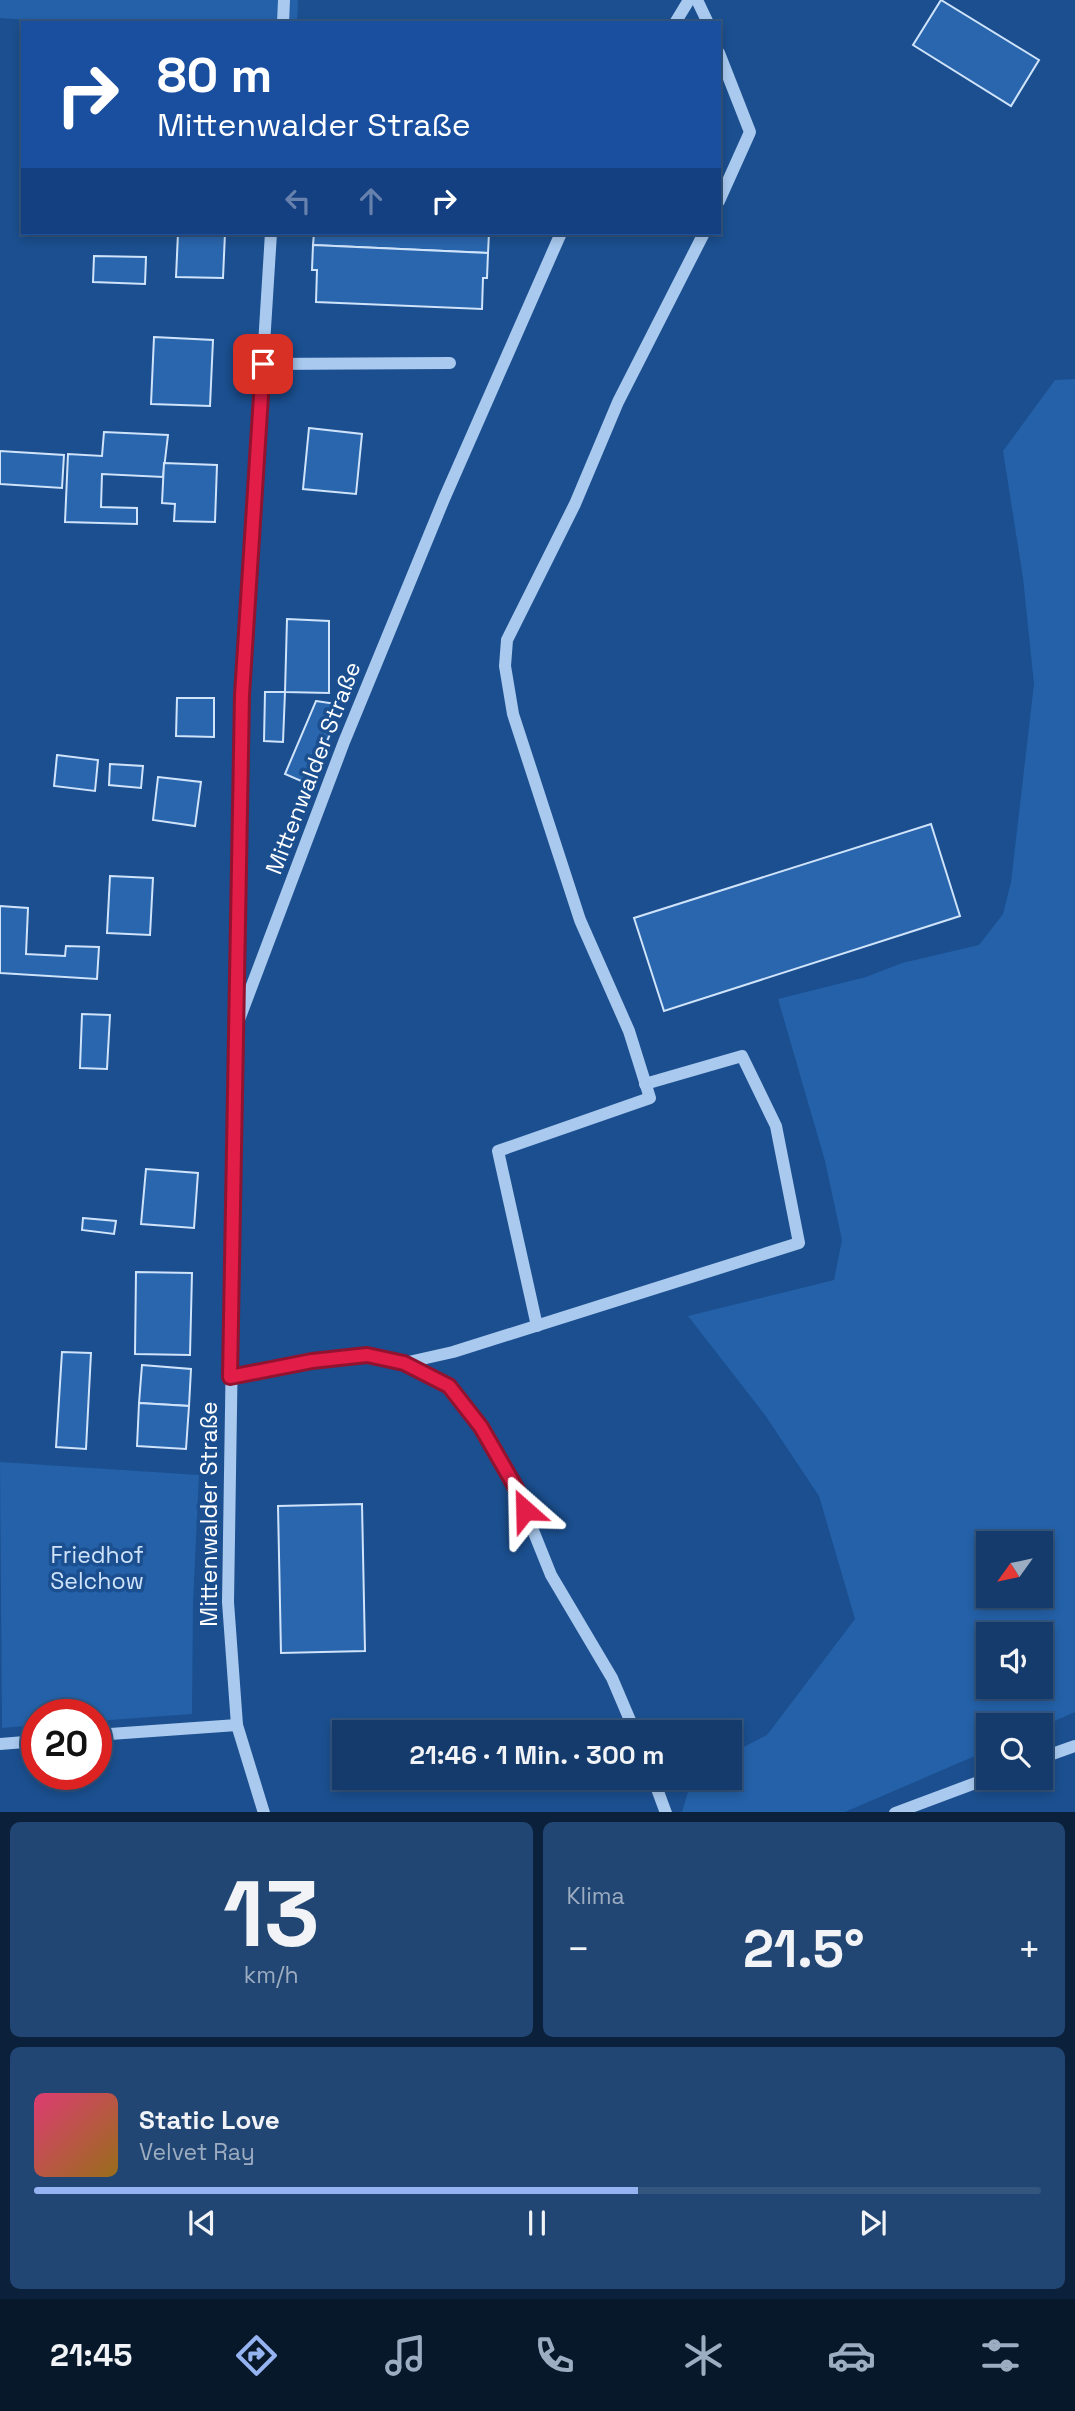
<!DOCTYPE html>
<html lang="de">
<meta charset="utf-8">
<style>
:root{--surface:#143b6b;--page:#214673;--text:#f1f3f6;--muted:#9dadc1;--line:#33557e;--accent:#95b2f1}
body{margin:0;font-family:"Space Grotesk",sans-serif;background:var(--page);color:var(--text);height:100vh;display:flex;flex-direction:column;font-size:26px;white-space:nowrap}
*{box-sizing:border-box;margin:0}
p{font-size:23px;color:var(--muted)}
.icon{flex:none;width:38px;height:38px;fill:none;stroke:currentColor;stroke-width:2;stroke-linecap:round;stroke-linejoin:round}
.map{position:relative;height:1812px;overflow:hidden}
.drawer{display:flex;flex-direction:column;gap:10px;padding:10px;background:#0b203b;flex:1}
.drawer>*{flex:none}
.top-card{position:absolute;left:21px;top:21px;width:700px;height:214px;border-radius:0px;box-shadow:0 4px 10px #0003,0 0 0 2px var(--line);background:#1a4fa0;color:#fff;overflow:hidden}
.needle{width:46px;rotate:237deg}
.controls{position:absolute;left:976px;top:1531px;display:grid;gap:14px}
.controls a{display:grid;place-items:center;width:77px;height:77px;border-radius:0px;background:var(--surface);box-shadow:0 4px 10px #0003,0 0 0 2px var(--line);font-size:35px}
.speed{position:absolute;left:21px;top:1699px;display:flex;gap:14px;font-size:35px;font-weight:700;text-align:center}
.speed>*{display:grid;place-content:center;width:91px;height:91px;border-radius:50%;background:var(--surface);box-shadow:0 4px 10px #0003,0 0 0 2px var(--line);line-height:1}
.speed .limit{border:10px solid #d22;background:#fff;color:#111}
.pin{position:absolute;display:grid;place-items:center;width:60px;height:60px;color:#fff;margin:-30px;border-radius:14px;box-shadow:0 4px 10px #0006}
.me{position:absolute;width:77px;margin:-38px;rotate:335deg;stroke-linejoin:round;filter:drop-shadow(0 0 5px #0008)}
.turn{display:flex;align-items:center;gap:24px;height:147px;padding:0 21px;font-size:32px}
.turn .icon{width:91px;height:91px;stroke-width:2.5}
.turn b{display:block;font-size:49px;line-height:60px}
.lanes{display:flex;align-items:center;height:66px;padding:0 21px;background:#0003;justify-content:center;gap:35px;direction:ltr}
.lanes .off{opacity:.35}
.big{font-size:52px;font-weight:800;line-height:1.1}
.drawer .widget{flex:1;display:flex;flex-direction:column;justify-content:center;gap:10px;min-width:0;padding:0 24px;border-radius:10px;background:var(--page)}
.drawer .dial{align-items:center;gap:0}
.dial b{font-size:91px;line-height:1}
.song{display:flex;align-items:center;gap:21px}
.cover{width:84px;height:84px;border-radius:10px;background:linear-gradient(135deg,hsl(340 70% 55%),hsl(40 70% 35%))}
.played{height:7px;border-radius:4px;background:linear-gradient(90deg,var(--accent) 60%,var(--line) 60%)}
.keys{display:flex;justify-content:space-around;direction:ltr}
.heat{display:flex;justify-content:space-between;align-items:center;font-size:38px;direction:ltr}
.drawer .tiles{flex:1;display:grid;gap:10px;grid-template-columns:1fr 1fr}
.widget:last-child{grid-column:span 2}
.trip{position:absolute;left:332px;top:1720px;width:410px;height:70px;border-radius:0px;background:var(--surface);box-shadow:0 4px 10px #0003,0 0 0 2px var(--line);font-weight:800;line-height:70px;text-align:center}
.tabs{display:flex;height:112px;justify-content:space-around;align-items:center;background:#08182b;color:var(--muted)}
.tabs .icon{width:49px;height:49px}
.tabs .active{color:var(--accent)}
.tabs b{font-size:32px;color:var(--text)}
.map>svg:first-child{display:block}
</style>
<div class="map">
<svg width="1075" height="1813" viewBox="0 0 1075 1813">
<rect width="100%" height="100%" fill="#1b4f8f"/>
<!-- green -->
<g fill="#2461a8" fill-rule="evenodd">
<polygon points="0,0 298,0 297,23 71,23 0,18"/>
<path d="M1075,379v1333l-34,15 -52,-1v24l-144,62h-163l10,-34h38v-24l37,-19 88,-116 -36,-123 -54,-81 -77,-99 146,-36 8,-40 -17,-79 -47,-162 88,-22 36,-14 77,-18 24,-31 8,-32 23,-198 -11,-106 -20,-127 52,-71zM989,1544h52v52h-52zM989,1634h52v53h-52z"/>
<polygon points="0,1462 199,1475 193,1604 192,1714 96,1721 96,1715 37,1715 37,1725 2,1728"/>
</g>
<!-- building -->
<g fill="#2a66ad" stroke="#cfe3fa" stroke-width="2">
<polygon points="941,0 1039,60 1011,106 913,45"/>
<polygon points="178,233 225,233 223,278 176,277"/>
<polygon points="314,233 489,233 488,253 313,245"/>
<polygon points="313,245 488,253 487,278 483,278 482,309 316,302 317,270 312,270"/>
<polygon points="94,256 146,257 145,284 93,282"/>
<polygon points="154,337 213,340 210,406 151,404"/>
<polygon points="309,428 362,434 356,494 303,489"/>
<polygon points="104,432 168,435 163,477 102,474 101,507 137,508 137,524 65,522 68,454 102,456"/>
<polygon points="0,451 64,455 62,488 0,484"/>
<polygon points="164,463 217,465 215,522 174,521 175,504 162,503"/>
<polygon points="287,619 329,621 329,693 285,692"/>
<polygon points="265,692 285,692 283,742 264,741"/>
<polygon points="177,698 214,698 214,737 176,736"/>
<polygon points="316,701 343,705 308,784 285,774"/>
<polygon points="57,755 98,760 95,791 54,786"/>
<polygon points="110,764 143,766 141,788 109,785"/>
<polygon points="158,777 201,782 195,826 153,820"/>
<polygon points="931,824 960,916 664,1011 634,918"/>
<polygon points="110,876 153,878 150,935 107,933"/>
<polygon points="0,906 28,908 26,954 65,956 66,946 99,947 97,979 0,973"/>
<polygon points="82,1014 110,1015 107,1069 80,1068"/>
<polygon points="146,1169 198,1173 194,1228 141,1224"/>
<polygon points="83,1218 116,1221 114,1234 82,1230"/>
<polygon points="136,1272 192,1273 190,1355 135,1354"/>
<polygon points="62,1352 91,1353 86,1449 56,1447"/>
<polygon points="142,1365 191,1369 189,1406 139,1403"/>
<polygon points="139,1403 189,1406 186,1449 137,1446"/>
<polygon points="362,1504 365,1651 281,1653 278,1506"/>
</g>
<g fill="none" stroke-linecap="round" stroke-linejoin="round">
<!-- minor -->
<g stroke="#a9c9ee" stroke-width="12">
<polyline points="697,0 708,23"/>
<polyline points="283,23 284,0"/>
<polyline points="675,23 689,0"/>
<polyline points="719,53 750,132 719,201"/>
<polyline points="263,364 450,363"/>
<polyline points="238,1015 242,695 271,233"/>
<polyline points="537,1326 498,1151 650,1098 629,1031 580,920 513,714 505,666 507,640 575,504 618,402 704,233"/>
<polyline points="404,1363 453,1352 799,1243 776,1126 742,1056 645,1084"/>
<polyline points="230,1377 312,1361 367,1355 404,1363 449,1386 481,1427 516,1488 551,1575 612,1678 635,1732"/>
<polyline points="96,1735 237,1725"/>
<polyline points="0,1744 37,1741"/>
<polyline points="1041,1758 1075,1746"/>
<polyline points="653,1778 666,1813"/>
<polyline points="264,1813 237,1725 228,1602 237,1025 344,742 444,499 561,233"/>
<polyline points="895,1813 989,1778"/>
</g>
</g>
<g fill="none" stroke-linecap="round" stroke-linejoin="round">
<!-- route casing -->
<g stroke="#92132f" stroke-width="18">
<polyline id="route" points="263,364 242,695 230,1377 312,1361 367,1355 404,1363 449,1386 481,1427 516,1488 525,1510"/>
</g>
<!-- route -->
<use href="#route" stroke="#e11d48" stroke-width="12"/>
</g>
<g text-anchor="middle" stroke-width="7" stroke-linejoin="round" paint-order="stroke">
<!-- street labels -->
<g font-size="23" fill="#fff" stroke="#1b4f8f">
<text transform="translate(313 768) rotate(-69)" y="8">Mittenwalder Straße</text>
<text transform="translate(209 1514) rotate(-90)" y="8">Mittenwalder Straße</text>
</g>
<!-- park labels -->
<g font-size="23" fill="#cfe3fa" stroke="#1b4f8f">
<text x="97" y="1563">Friedhof<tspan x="97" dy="26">Selchow</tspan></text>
</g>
</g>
</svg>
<div class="controls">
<a><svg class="needle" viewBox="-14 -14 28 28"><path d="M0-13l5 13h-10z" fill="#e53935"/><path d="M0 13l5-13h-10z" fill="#9dadc1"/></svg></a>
<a><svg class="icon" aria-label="sound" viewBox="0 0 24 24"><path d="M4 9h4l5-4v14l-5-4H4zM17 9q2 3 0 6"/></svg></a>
<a><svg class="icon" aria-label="search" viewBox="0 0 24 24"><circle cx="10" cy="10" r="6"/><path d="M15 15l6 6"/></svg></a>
</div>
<div class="speed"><div class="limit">20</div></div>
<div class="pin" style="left:263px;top:364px;background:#d93025"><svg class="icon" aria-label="arrive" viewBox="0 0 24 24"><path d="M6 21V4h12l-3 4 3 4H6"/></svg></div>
<svg class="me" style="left:525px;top:1510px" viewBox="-20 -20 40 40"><path d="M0-17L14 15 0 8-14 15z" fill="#e11d48" stroke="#fff" stroke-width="4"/></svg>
<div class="trip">21:46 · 1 Min. · 300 m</div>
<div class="top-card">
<div class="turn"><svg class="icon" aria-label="right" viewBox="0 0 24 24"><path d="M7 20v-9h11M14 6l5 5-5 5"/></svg><div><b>80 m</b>Mittenwalder Straße</div></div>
<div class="lanes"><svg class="icon off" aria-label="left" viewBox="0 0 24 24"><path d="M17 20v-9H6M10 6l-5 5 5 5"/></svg><svg class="icon off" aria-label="ahead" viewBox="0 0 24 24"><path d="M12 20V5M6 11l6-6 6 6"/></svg><svg class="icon" aria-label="right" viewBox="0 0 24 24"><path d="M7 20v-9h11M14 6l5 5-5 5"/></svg></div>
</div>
</div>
<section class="drawer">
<div class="tiles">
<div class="widget dial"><b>13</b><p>km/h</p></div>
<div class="widget"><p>Klima</p>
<div class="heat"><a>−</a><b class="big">21.5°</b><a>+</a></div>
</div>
<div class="widget">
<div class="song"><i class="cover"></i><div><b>Static Love</b><p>Velvet Ray</p></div></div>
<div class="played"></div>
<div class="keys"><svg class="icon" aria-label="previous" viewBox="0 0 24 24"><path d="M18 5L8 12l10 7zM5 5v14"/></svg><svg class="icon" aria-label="pause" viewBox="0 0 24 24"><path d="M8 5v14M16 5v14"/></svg><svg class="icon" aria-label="next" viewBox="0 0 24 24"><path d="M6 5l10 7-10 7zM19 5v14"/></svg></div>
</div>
</div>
</section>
<nav class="tabs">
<b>21:45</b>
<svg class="icon active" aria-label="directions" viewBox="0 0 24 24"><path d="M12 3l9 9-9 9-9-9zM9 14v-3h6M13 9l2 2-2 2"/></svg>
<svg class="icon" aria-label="music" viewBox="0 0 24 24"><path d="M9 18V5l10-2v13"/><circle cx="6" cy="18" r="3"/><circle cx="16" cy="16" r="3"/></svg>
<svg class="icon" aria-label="phone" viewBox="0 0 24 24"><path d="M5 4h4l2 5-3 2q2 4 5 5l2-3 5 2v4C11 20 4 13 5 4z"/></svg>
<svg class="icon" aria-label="climate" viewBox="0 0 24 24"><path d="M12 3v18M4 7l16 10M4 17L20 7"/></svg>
<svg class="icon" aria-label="car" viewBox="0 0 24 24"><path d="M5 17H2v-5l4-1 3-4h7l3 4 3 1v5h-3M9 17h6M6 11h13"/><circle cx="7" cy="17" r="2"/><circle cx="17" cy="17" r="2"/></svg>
<svg class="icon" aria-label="filters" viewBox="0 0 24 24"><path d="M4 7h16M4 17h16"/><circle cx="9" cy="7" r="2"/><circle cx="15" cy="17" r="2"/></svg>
</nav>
